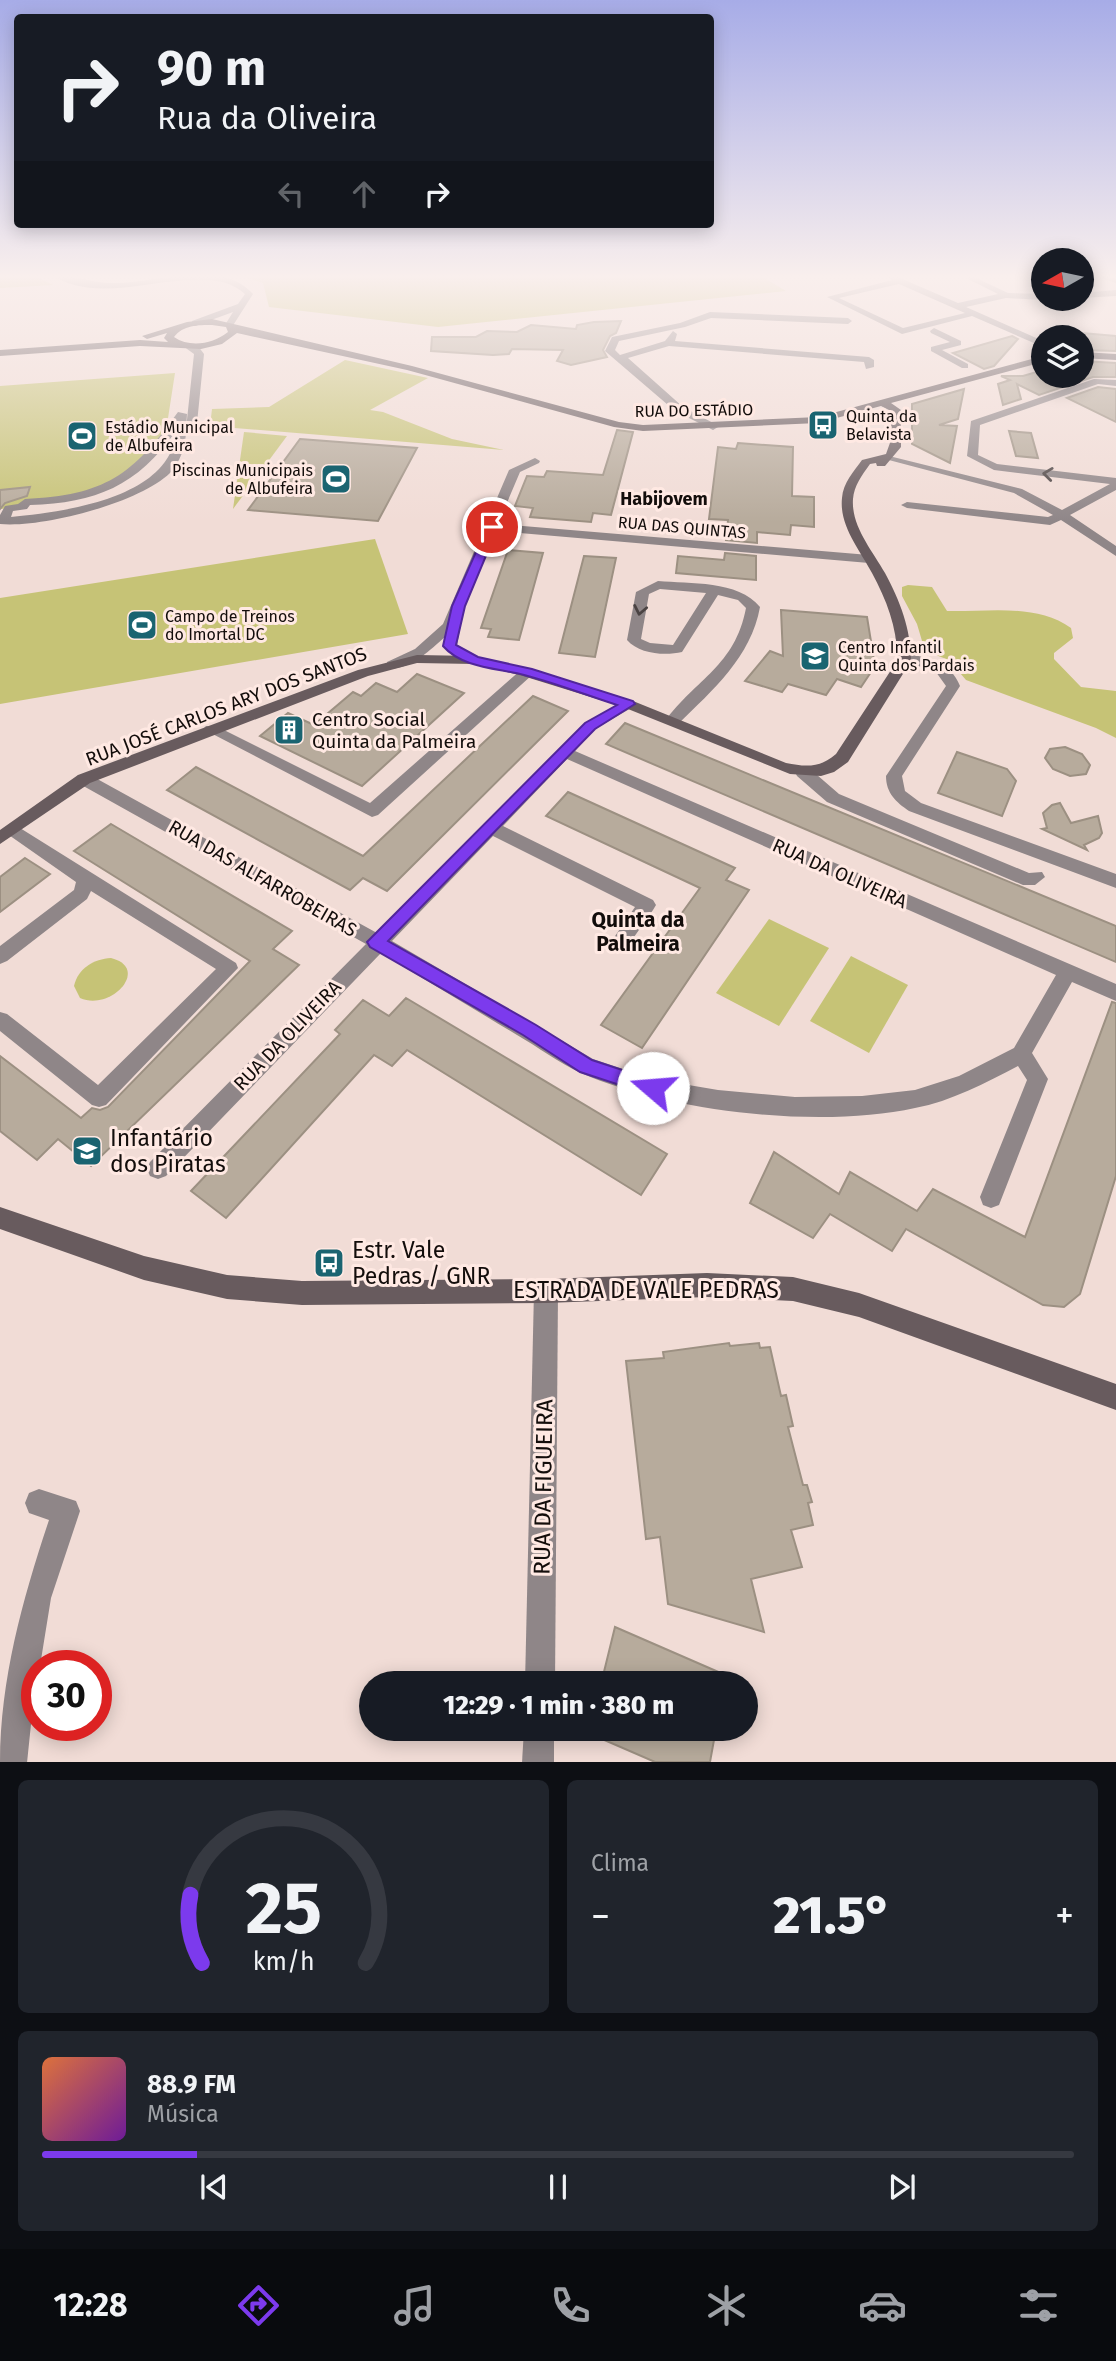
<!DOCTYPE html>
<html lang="pt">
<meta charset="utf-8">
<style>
:root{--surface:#171b24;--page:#20242c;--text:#f1f3f6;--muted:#9ea1a6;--line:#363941;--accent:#7c3aed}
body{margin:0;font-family:"Fira Sans",sans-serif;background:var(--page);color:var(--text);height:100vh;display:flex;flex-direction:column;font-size:26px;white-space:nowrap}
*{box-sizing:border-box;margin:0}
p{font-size:23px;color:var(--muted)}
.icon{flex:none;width:38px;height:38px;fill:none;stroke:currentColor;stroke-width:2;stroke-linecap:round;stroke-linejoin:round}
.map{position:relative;height:1762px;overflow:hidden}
.panel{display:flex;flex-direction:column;gap:18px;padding:18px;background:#0d0f14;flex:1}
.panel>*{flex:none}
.hud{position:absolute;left:14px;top:14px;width:700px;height:214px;border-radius:7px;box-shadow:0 4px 18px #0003;background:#171b24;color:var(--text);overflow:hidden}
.needle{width:46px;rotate:261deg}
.controls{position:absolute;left:1031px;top:248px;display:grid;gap:14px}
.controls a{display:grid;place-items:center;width:63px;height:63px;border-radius:50%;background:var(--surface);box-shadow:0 4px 18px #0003;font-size:35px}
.speed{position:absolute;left:21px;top:1650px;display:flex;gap:14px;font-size:35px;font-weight:700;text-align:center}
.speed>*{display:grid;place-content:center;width:91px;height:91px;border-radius:50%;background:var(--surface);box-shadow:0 4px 18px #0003;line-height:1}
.speed .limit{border:10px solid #d22;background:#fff;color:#111}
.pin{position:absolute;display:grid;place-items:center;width:60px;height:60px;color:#fff;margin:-30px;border:4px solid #fff;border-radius:50%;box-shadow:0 2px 7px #0007}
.me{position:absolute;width:77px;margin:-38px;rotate:288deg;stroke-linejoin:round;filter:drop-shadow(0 0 5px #0008)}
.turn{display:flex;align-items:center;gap:24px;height:147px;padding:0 28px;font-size:32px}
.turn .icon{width:91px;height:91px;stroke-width:2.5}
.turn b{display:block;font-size:49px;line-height:60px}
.lanes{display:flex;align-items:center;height:66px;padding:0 28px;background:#0003;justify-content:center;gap:35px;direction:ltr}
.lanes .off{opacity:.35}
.big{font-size:52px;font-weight:800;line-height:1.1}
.panel .card{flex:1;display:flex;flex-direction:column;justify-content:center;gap:10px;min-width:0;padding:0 24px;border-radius:10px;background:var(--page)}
.panel .dial{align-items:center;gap:0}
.dial svg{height:182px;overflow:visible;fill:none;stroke:var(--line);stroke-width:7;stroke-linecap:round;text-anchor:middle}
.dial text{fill:var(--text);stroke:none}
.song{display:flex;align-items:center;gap:21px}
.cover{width:84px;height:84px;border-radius:10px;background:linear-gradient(135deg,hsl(20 70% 55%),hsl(280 70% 35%))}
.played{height:7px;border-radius:4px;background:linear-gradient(90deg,var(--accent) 15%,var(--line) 15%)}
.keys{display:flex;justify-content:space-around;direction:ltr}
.heat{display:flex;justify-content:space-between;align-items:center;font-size:38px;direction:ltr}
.panel .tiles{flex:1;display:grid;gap:18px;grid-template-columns:1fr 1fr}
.card:last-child{grid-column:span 2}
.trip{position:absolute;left:359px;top:1671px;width:399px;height:70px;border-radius:35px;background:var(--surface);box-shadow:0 4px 18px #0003;font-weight:800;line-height:70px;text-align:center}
.tab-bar{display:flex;height:112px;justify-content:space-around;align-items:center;background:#090b0e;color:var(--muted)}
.tab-bar .icon{width:49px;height:49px}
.tab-bar .selected{color:var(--accent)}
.tab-bar b{font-size:32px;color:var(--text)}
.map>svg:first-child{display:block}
</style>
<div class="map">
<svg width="1116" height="1763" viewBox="0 0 1116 1763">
<rect width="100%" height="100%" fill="#f1dcd6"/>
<!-- green -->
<g fill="#c6c376">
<polygon points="0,275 33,275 53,285 0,288"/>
<polygon points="239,275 759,275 786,291 438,327 269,307 263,283"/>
<polygon points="345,360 428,378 370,410 383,412 452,439 504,450 210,426 212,409 269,407"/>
<polygon points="175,373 166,431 132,470 92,492 25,502 23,507 0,509 0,386"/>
<polygon points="244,432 287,436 233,509"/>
<polygon points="375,539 408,634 0,704 0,598"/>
<path d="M908,585l24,2 15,24c41,1 89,-8 124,17l2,10 -19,15v6l27,28 35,4v47l-20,-10 -130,-48 -17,-20 -24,-9 -8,-27 -15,-28v-9z"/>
<polygon points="769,919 829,948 779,1026 716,993"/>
<polygon points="851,956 908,985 869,1053 810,1021"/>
<path d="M111,958c40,10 0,54 -31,40l-6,-12c4,-18 20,-27 37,-28z"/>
</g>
<!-- building -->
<g fill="#b7ab9c" stroke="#9c9082" stroke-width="2">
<polygon points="621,321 616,333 610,336 603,350 607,357 571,365 557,361 563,350 512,349 509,354 493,355 431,351 432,337 476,337 487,331 517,332 531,325 576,329 577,325 594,322"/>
<polygon points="1082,333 1116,336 1116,351 1082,350"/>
<polygon points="1012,336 1018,339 994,366 984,369 953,353"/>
<polygon points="1082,361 1116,363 1116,377 1093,377 1039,395 1017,384 1021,399 1003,405 998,384 1010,380 1001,376 1023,376 1043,370 1043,376 1082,376"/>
<polygon points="1098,387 1116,389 1116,422 1067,398"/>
<polygon points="964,389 958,419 939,425 957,426 950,463 912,444 912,404"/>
<polygon points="617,430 633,432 611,515 593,513 591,522 530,517 533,508 515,506 527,476 544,477 547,471 603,475"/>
<polygon points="1009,431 1031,433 1038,458 1016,456"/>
<polygon points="300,439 417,448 378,521 248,510"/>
<polygon points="738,443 793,447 792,496 814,497 814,527 791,525 790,535 757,532 757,543 726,540 728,520 709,519 718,447 736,449"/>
<polygon points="30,487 27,496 5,503 0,509 0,490"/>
<polygon points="508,550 543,553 519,640 488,637 491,629 481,628"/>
<polygon points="725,553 756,556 756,580 676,573 678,556 724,560"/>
<polygon points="584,556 616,558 595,657 559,653"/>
<polygon points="781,610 867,617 875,666 861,687 837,679 826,695 788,684 782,692 745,681 770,651 783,656"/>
<polygon points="417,674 464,693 362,786 260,736 288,713 314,725 353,692 361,696 376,683 397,692"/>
<polygon points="533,696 568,711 387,891 363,878 350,890 167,790 196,767 363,856"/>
<polygon points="625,723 1116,926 1116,962 606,744"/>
<polygon points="1065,747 1082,754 1090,765 1086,774 1070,776 1053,769 1045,758 1050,749"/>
<polygon points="957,752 1007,769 1016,781 1002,816 938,793"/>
<polygon points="568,792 735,868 726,880 749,890 642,1048 601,1025 700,888 546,816"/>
<polygon points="1060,803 1071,823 1098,816 1102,833 1099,838 1084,845 1087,850 1042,829 1047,828 1043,813 1052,805"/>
<polygon points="111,824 292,931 273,949 299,965 91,1166 58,1139 37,1160 0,1131 0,1056 81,1118 92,1108 100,1110 108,1107 250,961 74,851"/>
<polygon points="25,858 50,874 0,912 0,877"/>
<polygon points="406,998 667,1154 641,1195 407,1050 392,1066 374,1055 226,1218 191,1191 340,1034 335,1030 363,1000 389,1016"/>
<polygon points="1112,1002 1116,1003 1116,1176 1080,1294 1064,1307 1043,1305 906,1229 892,1251 830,1214 813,1238 750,1203 774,1152 839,1194 850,1172 917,1211 933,1189 1025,1237"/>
<polygon points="729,1343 730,1346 759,1343 760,1348 770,1347 781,1396 786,1395 793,1426 788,1427 803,1485 807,1485 812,1502 808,1503 813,1525 791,1530 802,1567 751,1579 764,1632 668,1604 660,1537 646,1539 626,1361 664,1358 663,1352"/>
<polygon points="615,1627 746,1684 601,1684"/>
<polygon points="579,1729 716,1729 710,1762 655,1762"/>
</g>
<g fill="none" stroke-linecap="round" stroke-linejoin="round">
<!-- street -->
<g fill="#8f8688" fill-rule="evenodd">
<path d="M53,275c19,0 39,8 59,8 43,1 108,-26 141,11l-21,33 -7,-2 8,-13 -38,14 -3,-1v-4l46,-17 7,-10c-42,-40 -140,19 -192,-19z"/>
<path d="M893,275l65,28 40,-9 -38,-19h10l38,18 35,1v6l-37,-2 -40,9 77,34v6l-71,-31 -70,18 -75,-37 65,-17 -7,-4zM899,284l66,29 -62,15 -64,-30z"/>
<polygon points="1097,275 1116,278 1116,283 1098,277"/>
<polygon points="1116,290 1116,296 1082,298 1082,293"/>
<polygon points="710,312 848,318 852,321 848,324 711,318 685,327 619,341 615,350 620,355 665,341 673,331 677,334 675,341 869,357 874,360 874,367 866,369 864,362 669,346 628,358 683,407 717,425 718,427 713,430 675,411 605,351 612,337 680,323"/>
<polygon points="934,328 961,341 961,345 942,350 968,364 968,368 962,368 931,351 931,347 950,342 931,333 930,331"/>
<path d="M188,343l10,3 6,8 -8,79 -5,3 -5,-3c-1,15 -6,29 -16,40 -31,30 -127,55 -170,51v-9l5,-9 13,-2 7,-5c80,-4 107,-23 153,-87l9,2 -1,15 8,-75 -11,-8zM176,431c-4,67 -112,81 -165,86l2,-6 14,-2 3,-4c66,-2 107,-19 146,-74z"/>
<polygon points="1094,379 1116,380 1116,386 1098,384 980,425 978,455 997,464 1116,478 1116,490 1070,515 1116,546 1116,556 1061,520 1050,525 907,508 901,505 907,502 1048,517 1053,515 1014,493 885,459 885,455 1022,489 1062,510 1110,484 994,470 967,456 971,421"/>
<path d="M535,458l5,3 -1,2 -19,9 -22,52 371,31 6,4 -6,4 -374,-32 -35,85 2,3 -5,26 22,12v6c-13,2 -28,-7 -36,-17l2,-9c-15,13 -37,35 -58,31v-6l28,-13 28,-25 66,-154z"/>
<path d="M658,581c32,3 80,-1 102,26 -9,50 -47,83 -82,117l-5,2 -8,-5c31,-42 70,-55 81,-113l-8,-8 -20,-5 -36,57c-17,4 -43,2 -55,-12l9,-48zM660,589l46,4 -33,52 -23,-2 -9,-4 8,-45z"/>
<path d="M905,653c23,5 46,9 55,33l-58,90 3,15 16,12 195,71v14l-207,-77c-13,-9 -23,-18 -23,-35l60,-90 -10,-14 -36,-12v-6z"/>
<polygon points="527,668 532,669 532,675 378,815 372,817 203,729 206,726 216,726 370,803 522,669"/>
<path d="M628,699l7,5 -2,3 -38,22 -20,22 541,233v17l-44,-19 -40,71 16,26 -49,126 -8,3 -8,-3 -3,-8 47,-117 -9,-14c-33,17 -66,35 -103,42 -95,21 -245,4 -334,-35 -22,-10 -43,-26 -64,-38 -45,-27 -91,-55 -136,-82l-215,223 -8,3 -8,-3 -3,-7 3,-7 216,-218 -288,-161 -2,-4 2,-4h12l287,158 208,-210zM567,759l489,216 -42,73 -55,28 -44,14 -53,6 -67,1 -77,-7 -65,-11 -60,-20 -201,-118 101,-105 142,71 -24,35 2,5 7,2 7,-2 26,-37 3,-5 -3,-5 -150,-74z"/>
<polygon points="803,767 809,768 839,794 1029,873 1042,872 1045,877 1035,885 1023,885 827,802 797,776 795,772"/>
<polygon points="12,823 236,963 238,968 106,1105 99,1107 92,1105 0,1031 0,1012 7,1014 98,1085 216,969 91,891 87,899 7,961 0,964 0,946 74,890 76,882 6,833 4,829"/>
<polygon points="546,1279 554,1283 558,1291 555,1684 525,1684 534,1291 538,1283"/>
<path d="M39,1489l37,12 4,10 -29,87 -11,68h-3l-10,97h-27c0,-84 23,-165 49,-243l-20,-7 -4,-10 4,-10z"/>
<polygon points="524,1729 554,1729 554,1763 522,1763"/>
</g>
<!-- secondary -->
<g fill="#685b5e" fill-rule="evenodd">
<path d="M212,319l200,47 207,56 24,3 175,-8 225,-61v6l-152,41 10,7v37l-16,19h-8l-1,-3 -6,1c-8,11 -16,22 -17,35 -2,27 19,51 32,74 15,28 26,56 26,88l-63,101 -14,10 -13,4 -31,-2 -167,-67 -100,-31 -49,-12 -57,-1 -49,13 -278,107 -90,61v-14l78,-55 280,-105 59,-15 57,1 58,13 101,32 153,62c20,4 34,5 50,-9l61,-93c1,-32 -10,-60 -25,-88 -12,-23 -33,-47 -30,-75 1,-15 12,-27 20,-38l24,-6 5,-14v-29l-10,-5 -63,17 -175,8 -29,-4 -207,-57 -170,-37 -15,11 -21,5 -61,-3 -140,10v-6l140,-10 28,2 -4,-4 3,-5 -20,6 -5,-3 45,-14zM212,325l14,2 2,5c-15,12 -38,16 -54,5 9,-12 24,-12 38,-12z"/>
<polygon points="1082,352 1116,354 1116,360 1082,358"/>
<polygon points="0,1207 144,1256 227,1275 302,1281 546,1279 707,1273 793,1277 859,1293 1116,1384 1116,1410 859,1317 793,1301 707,1297 546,1303 302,1305 227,1299 144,1280 0,1229"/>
</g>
</g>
<!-- one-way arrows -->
<defs><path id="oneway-chevron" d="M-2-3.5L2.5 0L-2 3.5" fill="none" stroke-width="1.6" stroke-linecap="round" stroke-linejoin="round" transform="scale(1.75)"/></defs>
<g stroke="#4b4343">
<use href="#oneway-chevron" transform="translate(1048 474) rotate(-173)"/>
<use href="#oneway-chevron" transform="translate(640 610) rotate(101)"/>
</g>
<!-- sky -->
<linearGradient id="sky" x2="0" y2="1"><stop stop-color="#a7ace7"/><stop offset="0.53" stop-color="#f9efed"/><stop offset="1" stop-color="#f9efed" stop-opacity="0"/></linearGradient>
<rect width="1116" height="522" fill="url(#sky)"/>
<!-- route -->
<path fill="#7c3aed" stroke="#51269a" stroke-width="2" d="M492,524l6,3 -33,79 -9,39 22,12 54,12 101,32 2,3 -40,25 -207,212 148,84 56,35 67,22 3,6 -3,6 -6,2 -73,-24 -57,-37 -153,-88 -3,-5 218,-219 32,-18c-31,-10 -62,-22 -93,-30 -27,-7 -62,-7 -81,-29l9,-40 35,-79z"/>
<!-- icons -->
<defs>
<g id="bus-square" transform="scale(1.575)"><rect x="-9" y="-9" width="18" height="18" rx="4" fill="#1a6471" stroke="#ffe9e3"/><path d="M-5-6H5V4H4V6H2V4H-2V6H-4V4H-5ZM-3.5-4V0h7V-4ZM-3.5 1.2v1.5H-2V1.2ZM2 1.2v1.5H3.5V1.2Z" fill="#fff"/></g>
<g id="stadium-square" transform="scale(1.575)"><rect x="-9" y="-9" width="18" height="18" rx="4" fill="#1a6471" stroke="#ffe9e3"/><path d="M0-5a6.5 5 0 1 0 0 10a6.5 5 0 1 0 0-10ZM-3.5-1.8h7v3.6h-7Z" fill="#fff"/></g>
<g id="school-square" transform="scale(1.575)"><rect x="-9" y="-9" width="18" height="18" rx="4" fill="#1a6471" stroke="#ffe9e3"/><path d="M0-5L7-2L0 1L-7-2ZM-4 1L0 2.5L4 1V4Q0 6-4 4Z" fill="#fff"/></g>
<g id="building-square" transform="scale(1.575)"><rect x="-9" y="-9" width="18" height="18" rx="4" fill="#1a6471" stroke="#ffe9e3"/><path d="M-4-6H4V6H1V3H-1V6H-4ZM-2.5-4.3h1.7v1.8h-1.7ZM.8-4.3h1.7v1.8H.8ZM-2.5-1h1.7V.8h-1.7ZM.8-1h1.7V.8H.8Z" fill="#fff"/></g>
</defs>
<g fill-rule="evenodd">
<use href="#bus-square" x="823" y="425"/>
<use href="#stadium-square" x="82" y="436"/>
<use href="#stadium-square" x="336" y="479"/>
<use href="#stadium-square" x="142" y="625"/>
<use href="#school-square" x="815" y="656"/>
<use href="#building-square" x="289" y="730"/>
<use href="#school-square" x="87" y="1151"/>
<use href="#bus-square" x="329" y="1263"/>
</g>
<g text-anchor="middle" stroke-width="6" stroke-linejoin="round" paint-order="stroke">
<!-- far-street labels -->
<g font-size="16" fill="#130d0b" stroke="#ffe9e3">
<text transform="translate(694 410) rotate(-1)" y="6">RUA DO ESTÁDIO</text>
<text transform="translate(682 527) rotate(5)" y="6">RUA DAS QUINTAS</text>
</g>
<!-- far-poi labels -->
<g font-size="16" fill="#130d0b" stroke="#ffe9e3" text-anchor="start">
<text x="846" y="422">Quinta da<tspan x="846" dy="18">Belavista</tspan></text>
<text x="105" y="433">Estádio Municipal<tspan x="105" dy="18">de Albufeira</tspan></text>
<text x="313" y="476" text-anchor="end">Piscinas Municipais<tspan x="313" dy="18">de Albufeira</tspan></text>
<text x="165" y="622">Campo de Treinos<tspan x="165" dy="18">do Imortal DC</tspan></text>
<text x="838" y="653">Centro Infantil<tspan x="838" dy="18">Quinta dos Pardais</tspan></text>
</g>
<!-- far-neighbourhood labels -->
<g font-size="18" font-weight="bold" fill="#130d0b" stroke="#ffe9e3">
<text x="664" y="505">Habijovem</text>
</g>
<!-- street labels -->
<g font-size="19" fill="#130d0b" stroke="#ffe9e3">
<text transform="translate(226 706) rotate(-21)" y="7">RUA JOSÉ CARLOS ARY DOS SANTOS</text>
<text transform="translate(840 873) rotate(24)" y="7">RUA DA OLIVEIRA</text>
<text transform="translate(263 878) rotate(30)" y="7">RUA DAS ALFARROBEIRAS</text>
<text transform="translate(287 1035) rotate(-46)" y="7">RUA DA OLIVEIRA</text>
</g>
<!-- poi labels -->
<g font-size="19" fill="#130d0b" stroke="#ffe9e3" text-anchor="start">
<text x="312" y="726">Centro Social<tspan x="312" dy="22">Quinta da Palmeira</tspan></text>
</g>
<!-- neighbourhood labels -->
<g font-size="21" font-weight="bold" fill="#130d0b" stroke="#ffe9e3">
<text x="638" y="927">Quinta da<tspan x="638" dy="24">Palmeira</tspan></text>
</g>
<!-- near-poi labels -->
<g font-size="23" fill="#130d0b" stroke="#ffe9e3" text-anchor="start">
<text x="110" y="1146">Infantário<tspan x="110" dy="26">dos Piratas</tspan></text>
<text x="352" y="1258">Estr. Vale<tspan x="352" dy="26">Pedras / GNR</tspan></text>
</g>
<!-- near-street labels -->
<g font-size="23" fill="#130d0b" stroke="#ffe9e3">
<text x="646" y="1298">ESTRADA DE VALE PEDRAS</text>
<text transform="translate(543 1487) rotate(-89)" y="8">RUA DA FIGUEIRA</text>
</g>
</g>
</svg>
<div class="controls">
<a><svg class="needle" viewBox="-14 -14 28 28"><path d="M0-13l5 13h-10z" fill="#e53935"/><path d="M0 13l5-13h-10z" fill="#9ea1a6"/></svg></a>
<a><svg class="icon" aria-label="layers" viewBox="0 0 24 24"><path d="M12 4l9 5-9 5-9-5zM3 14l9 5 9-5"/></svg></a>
</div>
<div class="speed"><div class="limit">30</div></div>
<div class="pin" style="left:492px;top:527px;background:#d93025"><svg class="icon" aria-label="arrive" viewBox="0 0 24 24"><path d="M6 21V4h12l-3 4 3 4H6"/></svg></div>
<svg class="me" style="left:653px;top:1088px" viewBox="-20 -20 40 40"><circle r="19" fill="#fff"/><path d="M0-13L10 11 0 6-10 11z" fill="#7c3aed"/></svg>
<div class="trip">12:29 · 1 min · 380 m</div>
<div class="hud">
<div class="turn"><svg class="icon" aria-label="right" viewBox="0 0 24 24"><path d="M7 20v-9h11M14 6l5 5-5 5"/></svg><div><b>90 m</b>Rua da Oliveira</div></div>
<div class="lanes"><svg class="icon off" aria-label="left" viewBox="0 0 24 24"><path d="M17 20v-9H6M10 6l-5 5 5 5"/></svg><svg class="icon off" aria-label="ahead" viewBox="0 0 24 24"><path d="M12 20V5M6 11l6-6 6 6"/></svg><svg class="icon" aria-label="right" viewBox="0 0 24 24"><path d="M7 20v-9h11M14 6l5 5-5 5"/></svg></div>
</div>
</div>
<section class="panel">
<div class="tiles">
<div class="card dial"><svg viewBox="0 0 100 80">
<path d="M14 69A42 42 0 1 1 86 69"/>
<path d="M14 69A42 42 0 0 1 9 39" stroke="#7c3aed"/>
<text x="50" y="56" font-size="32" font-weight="700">25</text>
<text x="50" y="72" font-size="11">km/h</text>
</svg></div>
<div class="card"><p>Clima</p>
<div class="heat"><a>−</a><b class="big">21.5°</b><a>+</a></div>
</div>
<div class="card">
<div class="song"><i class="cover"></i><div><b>88.9 FM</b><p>Música</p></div></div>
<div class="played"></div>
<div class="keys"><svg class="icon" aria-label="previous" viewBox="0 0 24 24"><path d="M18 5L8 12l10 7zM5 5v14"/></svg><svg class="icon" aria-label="pause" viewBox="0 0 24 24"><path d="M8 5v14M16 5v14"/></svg><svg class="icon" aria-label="next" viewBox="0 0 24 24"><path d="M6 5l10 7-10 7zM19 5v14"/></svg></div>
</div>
</div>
</section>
<nav class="tab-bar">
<b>12:28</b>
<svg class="icon selected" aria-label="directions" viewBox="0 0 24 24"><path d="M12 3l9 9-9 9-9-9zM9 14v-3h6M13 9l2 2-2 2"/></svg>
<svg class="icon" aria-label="music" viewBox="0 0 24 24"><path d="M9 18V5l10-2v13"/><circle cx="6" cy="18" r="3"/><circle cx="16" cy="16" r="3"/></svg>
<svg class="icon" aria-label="phone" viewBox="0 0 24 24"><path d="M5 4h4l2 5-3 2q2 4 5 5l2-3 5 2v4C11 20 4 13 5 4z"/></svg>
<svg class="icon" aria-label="climate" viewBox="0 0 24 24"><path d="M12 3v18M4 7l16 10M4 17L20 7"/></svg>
<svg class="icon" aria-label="car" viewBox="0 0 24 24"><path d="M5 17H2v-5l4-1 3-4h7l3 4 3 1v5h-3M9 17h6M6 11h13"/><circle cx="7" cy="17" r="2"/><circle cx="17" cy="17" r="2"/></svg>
<svg class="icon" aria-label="filters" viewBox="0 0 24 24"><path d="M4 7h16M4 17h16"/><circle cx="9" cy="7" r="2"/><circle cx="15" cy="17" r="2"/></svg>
</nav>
